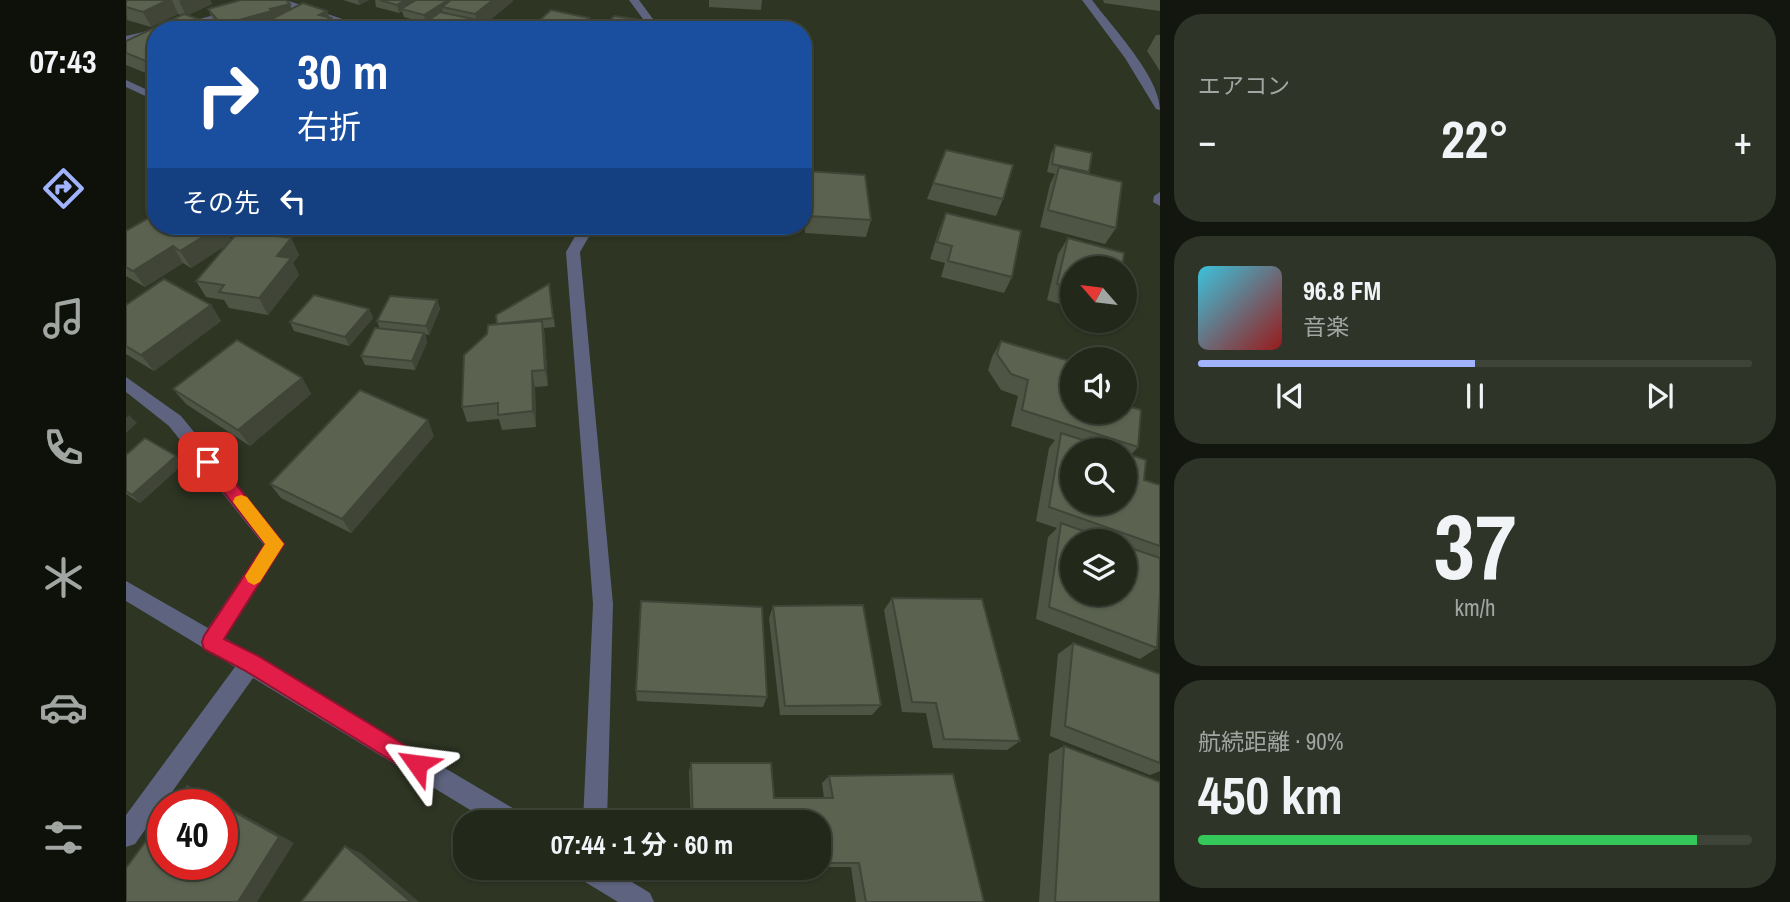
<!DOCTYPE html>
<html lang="ja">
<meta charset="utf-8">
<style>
:root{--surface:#22281a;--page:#2e3427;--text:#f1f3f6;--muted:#a2a6a2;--line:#3f4439;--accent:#a1b3fd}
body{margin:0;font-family:"Archivo Narrow","Noto Sans JP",sans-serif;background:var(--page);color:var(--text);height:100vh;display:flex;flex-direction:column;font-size:26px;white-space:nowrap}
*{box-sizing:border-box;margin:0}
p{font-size:23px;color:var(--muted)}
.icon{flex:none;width:38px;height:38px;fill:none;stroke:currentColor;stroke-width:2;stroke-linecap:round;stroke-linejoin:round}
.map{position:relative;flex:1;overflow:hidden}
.panel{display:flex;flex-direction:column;gap:14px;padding:14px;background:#13160e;width:630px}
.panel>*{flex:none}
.top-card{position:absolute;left:21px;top:21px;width:665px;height:214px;border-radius:28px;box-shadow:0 2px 5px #0004,0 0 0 2px var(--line);background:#1a4fa0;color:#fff;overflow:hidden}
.needle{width:46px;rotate:298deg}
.tools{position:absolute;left:934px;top:256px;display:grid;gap:14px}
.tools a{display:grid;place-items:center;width:77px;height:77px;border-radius:50%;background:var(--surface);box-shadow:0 2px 5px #0004,0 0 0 2px var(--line);font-size:35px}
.speed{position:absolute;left:21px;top:789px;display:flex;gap:14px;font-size:35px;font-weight:700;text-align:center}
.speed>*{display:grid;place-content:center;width:91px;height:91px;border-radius:50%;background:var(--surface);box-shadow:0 2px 5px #0004,0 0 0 2px var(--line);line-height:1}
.speed .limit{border:10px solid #d22;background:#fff;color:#111}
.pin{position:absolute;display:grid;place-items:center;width:60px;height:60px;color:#fff;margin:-30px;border-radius:14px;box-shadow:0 4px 10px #0006}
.me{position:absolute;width:77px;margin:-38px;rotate:301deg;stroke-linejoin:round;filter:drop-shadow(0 0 5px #0008)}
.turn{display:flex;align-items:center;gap:24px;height:147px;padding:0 35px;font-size:32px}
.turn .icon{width:91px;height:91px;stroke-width:2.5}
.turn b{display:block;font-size:49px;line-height:60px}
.then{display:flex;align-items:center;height:66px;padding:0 35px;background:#0003;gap:14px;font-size:26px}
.big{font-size:52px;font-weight:700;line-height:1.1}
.panel .card{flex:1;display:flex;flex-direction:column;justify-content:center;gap:10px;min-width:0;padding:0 24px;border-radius:28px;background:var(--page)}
.panel .dial{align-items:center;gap:0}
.dial b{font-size:91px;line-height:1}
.song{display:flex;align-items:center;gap:21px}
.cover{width:84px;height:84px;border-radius:10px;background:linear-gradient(135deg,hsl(190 70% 55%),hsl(0 70% 35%))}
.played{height:7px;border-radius:4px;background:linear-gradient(90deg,var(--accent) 50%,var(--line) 50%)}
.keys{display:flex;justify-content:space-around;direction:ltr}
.heat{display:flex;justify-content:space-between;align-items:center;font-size:38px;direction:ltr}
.charge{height:10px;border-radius:5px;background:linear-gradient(90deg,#34c759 90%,var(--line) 0)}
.trip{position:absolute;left:327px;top:810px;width:378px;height:70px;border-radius:28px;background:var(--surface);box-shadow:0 2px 5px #0004,0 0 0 2px var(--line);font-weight:700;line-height:70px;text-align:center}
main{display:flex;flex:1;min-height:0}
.tabs{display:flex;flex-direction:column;width:126px;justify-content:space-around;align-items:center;background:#0e100a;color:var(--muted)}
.tabs .icon{width:49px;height:49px}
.tabs .selected{color:var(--accent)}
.tabs b{font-size:32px;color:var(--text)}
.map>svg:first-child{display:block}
</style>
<main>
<nav class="tabs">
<b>07:43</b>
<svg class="icon selected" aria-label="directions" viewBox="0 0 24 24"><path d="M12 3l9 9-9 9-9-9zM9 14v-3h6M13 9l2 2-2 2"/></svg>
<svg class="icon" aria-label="music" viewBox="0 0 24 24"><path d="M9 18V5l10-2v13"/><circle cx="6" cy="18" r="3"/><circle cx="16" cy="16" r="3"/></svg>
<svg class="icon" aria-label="phone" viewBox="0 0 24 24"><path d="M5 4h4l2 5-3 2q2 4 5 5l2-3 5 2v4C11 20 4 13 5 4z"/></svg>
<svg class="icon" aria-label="climate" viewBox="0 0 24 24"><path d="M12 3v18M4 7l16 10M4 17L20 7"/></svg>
<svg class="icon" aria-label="car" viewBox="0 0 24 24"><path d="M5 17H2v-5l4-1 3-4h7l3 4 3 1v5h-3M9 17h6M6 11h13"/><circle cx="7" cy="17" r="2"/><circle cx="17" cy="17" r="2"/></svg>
<svg class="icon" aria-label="filters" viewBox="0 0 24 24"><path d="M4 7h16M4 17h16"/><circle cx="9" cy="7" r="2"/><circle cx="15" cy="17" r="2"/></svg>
</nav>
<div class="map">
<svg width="1034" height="902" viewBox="0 0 1034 902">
<rect width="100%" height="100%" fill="#2e3523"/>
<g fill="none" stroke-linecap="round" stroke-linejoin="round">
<!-- minor -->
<g fill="#5e647f" fill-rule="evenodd">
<polygon points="144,0 160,0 249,30 233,30 151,4 51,30 33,30"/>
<polygon points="503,0 513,0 535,30 525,30"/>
<path d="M956,0h10c20,27 68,77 68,110l-4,-1 -31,-51z"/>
<polygon points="30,29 33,30 30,30 30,35 0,42 0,36"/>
<polygon points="0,80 30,94 30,101 0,87"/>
<polygon points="1034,192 1034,206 1027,202 1028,196"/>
<polygon points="455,226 469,226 454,252 487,604 481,822 457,822 467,604 440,252"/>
<polygon points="0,377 55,416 159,544 99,638 395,813 398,822 364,822 127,678 9,844 0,847 0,815 109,667 0,601 0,581 82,628 138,545 43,426 0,392"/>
<polygon points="448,868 483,868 524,893 528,902 492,902 451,877"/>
</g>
</g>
<!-- wall -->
<g fill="#4e5545" fill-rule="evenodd">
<polygon points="2,0 84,0 86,4 62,15 89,25 82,9 165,9 201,11 208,29 241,30 30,30 30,77 0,65 0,41 56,15 52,14 25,27 1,20 0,1"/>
<polygon points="217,0 243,0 233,5"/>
<polygon points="249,0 387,0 387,1 352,30 299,23 278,17 276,11 273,13 250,7"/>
<polygon points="583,0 636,0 635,10 583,7"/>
<polygon points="977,0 1034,0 1034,11 978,3"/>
<polygon points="1030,35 1034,35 1034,71 1021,51"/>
<polygon points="929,145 963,172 962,174 990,228 979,244 914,227 924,184 929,174 921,172 925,154"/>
<polygon points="820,150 877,199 870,216 801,199"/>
<polygon points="680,171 745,220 740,237 679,233 677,184"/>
<polygon points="820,213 886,277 878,293 815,277 819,263 804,259 813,230"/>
<polygon points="30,226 97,226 105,240 113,231 98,226 123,226 116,231 165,238 173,255 167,263 173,275 142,315 103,308 98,300 80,297 70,281 102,244 65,268 57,263 19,287 0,276 0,231"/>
<polygon points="506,226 567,226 567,231 506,227"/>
<polygon points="589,226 615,226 615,227"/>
<polygon points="942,238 947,268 947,308 921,300 932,254"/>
<polygon points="423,284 429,327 418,328 422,386 409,387 410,427 376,430 373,419 341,422 336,407 361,334 371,324"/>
<polygon points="311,300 314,309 303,335 299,334 301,342 289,370 239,365 235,356 254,329 251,321"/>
<polygon points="0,305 85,305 95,321 28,371 0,354"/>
<polygon points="243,309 247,318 223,346 168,331 164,322"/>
<path d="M875,341l72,70 65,36 -7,8 13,25 16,5v109l-3,54 -17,11 -104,-40 12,-82 9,-9 -21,-7 13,-73 6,-8 -44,-14 7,-30 -17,-6 -13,-20 4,-13zM947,450h52v52zM947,541h52v52z"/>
<polygon points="176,378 185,394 124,446 60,404 47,389"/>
<polygon points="308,436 225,533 155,498 144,484"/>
<polygon points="0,455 50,456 57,464 14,503 0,494"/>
<polygon points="766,598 894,741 881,750 807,748 800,713 776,712 758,610"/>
<polygon points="647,606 755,705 746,715 654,715 643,618"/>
<polygon points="947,643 1034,674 1034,771 1024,775 924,736 932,654"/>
<polygon points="510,691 641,697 637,707 511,701"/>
<polygon points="938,746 1034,902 913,902 923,754"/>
<polygon points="565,763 648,798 698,798 696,783 703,776 858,902 730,902 725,867 693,867 693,822 565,822 563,771"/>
</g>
<!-- shaded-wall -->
<g fill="#404538">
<polygon points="42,0 46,0 52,14 25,27 17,12"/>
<polygon points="55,0 84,0 86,4 60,16 53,1"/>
<polygon points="232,0 243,0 233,5"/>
<polygon points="279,0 294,0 275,9 276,11 273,13 271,5"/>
<polygon points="322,0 329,0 316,7 317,13 300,24 298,15"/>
<polygon points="367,0 387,0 387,1 352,30 349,14"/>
<polygon points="164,4 169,19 141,30 105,30 102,23"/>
<polygon points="201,11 208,30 180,30 193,15"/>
<polygon points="463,18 464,30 451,30"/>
<polygon points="347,19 349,30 333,30"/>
<polygon points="521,21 521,30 514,30"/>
<polygon points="30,58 30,76 22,62"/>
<polygon points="94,226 97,226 106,241 65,268 54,251"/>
<polygon points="111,226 123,226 114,232"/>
<polygon points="165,238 173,255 167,263 173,275 142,315 133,298 151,256"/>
<polygon points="47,246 57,263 19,287 7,271"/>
<polygon points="311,300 314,309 303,335 300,326"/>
<polygon points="85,305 95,321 28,371 15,355"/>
<polygon points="243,309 247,318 223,346 219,337"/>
<polygon points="416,321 419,337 422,386 419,370"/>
<polygon points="298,333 301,342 289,370 286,361"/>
<polygon points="406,371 409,387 410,427 407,411"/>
<polygon points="176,378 185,394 124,446 112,430"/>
<polygon points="3,415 11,423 0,433 0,418"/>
<polygon points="302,420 308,436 225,533 216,519"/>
<polygon points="50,456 57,464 14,503 6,495"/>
<polygon points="61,786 78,793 168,843 131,902 112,902"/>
<polygon points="219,846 235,853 293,902 285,902"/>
</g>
<!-- building -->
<g fill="#5b6350" stroke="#404538" stroke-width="2">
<polygon points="2,0 42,0 17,12 0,7 0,1"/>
<polygon points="115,0 160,0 164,4 144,9 146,11 102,23 94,23 82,9"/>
<polygon points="254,0 279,0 271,5"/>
<polygon points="290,0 322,0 298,15 275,9"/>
<polygon points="325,0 367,0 349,14 316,7"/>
<polygon points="177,3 201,11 193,15 205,18 180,30 126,29"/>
<polygon points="425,10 463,18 451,30 403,30"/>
<polygon points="314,12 347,19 333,30 290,30"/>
<polygon points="58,14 94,27 87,30 30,30 30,58 22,62 0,53 0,41"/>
<polygon points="488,16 521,21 514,30 476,30"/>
<polygon points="219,23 241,30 206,30"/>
<polygon points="929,145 966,153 963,172 926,164"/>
<polygon points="820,150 887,165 877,199 807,183"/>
<polygon points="933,167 996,182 990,228 922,210"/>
<polygon points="680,171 739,175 745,220 683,216"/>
<polygon points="820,213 895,231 886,277 822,261 826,246 811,242"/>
<polygon points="30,214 30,226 94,226 54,251 47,246 7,271 0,267 0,231"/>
<polygon points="113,231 165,238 151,256 165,258 133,298 93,292 98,285 70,281"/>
<polygon points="942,238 998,253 996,268 947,268 947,288 931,284"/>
<polygon points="38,279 85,305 15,355 0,346 0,305"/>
<polygon points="423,284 427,318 371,324 370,315"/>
<polygon points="188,295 243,309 219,337 164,322"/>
<polygon points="264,296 311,300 300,326 251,321"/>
<polygon points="416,321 419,370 406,371 407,411 372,415 372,403 336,407 338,355 361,334 362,325"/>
<polygon points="249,328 298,333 286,361 235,356"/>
<polygon points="111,340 176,378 112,430 47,389"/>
<polygon points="875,341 947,362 947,411 999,411 999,405 1015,410 1012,447 896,410 902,380 885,374 871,354"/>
<polygon points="234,390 302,420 216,519 144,484"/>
<polygon points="935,433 988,450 947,450 947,502 999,502 999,453 1020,460 1018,480 1034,485 1034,546 923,507"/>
<polygon points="19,438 50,456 6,495 0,491 0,455"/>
<polygon points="935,523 985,541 947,541 947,593 999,593 999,546 1034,558 1034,593 1031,648 923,607"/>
<polygon points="766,598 856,599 894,741 818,739 810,703 786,702"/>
<polygon points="515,601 636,607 641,697 510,691"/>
<polygon points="737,605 755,705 659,706 647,606"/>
<polygon points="947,643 1034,674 1034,763 939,726"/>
<polygon points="938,746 1034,782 1034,902 929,902"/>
<polygon points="565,763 645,763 648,798 707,798 703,776 827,774 858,902 740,902 733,863 693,863 693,822 567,822"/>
<polygon points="61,786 96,805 47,805"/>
<polygon points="96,805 153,837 112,902 0,902 0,868 37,818 37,864 96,864"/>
<polygon points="219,846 285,902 175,902"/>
</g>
<!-- route -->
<polygon fill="#e11d48" stroke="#92132f" stroke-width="2" points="82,455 88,457 158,544 98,639 132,656 298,757 302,764 298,772 291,775 284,772 118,670 78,649 76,642 78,636 139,544 77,466 74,462 77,457"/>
<!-- slow -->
<polygon fill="#f59e0b" points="115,495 121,497 158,544 134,582 128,585 122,582 119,576 139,544 107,502 109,497"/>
</svg>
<div class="tools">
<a><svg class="needle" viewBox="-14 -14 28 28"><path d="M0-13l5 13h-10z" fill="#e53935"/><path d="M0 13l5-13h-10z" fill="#a2a6a2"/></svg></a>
<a><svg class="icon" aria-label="sound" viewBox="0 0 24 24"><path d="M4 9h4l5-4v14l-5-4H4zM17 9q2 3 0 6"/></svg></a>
<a><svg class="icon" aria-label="search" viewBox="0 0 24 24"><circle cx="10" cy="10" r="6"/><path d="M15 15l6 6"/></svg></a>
<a><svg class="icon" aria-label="layers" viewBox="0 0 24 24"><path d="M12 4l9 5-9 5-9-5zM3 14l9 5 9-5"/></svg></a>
</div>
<div class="speed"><div class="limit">40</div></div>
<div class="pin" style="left:82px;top:462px;background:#d93025"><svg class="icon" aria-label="arrive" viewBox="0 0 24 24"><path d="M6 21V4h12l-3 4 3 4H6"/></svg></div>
<svg class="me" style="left:291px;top:764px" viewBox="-20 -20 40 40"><path d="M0-17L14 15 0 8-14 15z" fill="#e11d48" stroke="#fff" stroke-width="4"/></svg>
<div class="trip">07:44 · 1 分 · 60 m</div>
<div class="top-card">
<div class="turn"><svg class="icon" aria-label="right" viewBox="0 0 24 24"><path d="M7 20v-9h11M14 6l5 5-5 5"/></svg><div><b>30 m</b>右折</div></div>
<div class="then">その先<svg class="icon" aria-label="left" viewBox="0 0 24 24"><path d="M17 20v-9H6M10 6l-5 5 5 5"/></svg></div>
</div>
</div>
<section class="panel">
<div class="card"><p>エアコン</p>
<div class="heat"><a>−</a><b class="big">22°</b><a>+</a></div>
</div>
<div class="card">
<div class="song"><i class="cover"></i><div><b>96.8 FM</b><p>音楽</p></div></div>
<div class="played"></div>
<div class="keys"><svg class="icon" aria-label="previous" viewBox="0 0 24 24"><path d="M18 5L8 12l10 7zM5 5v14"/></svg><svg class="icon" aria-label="pause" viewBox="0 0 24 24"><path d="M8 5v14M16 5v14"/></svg><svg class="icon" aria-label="next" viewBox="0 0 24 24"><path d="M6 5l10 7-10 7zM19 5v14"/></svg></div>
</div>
<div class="card dial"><b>37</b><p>km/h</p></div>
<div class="card"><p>航続距離 · 90%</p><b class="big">450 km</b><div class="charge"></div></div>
</section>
</main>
